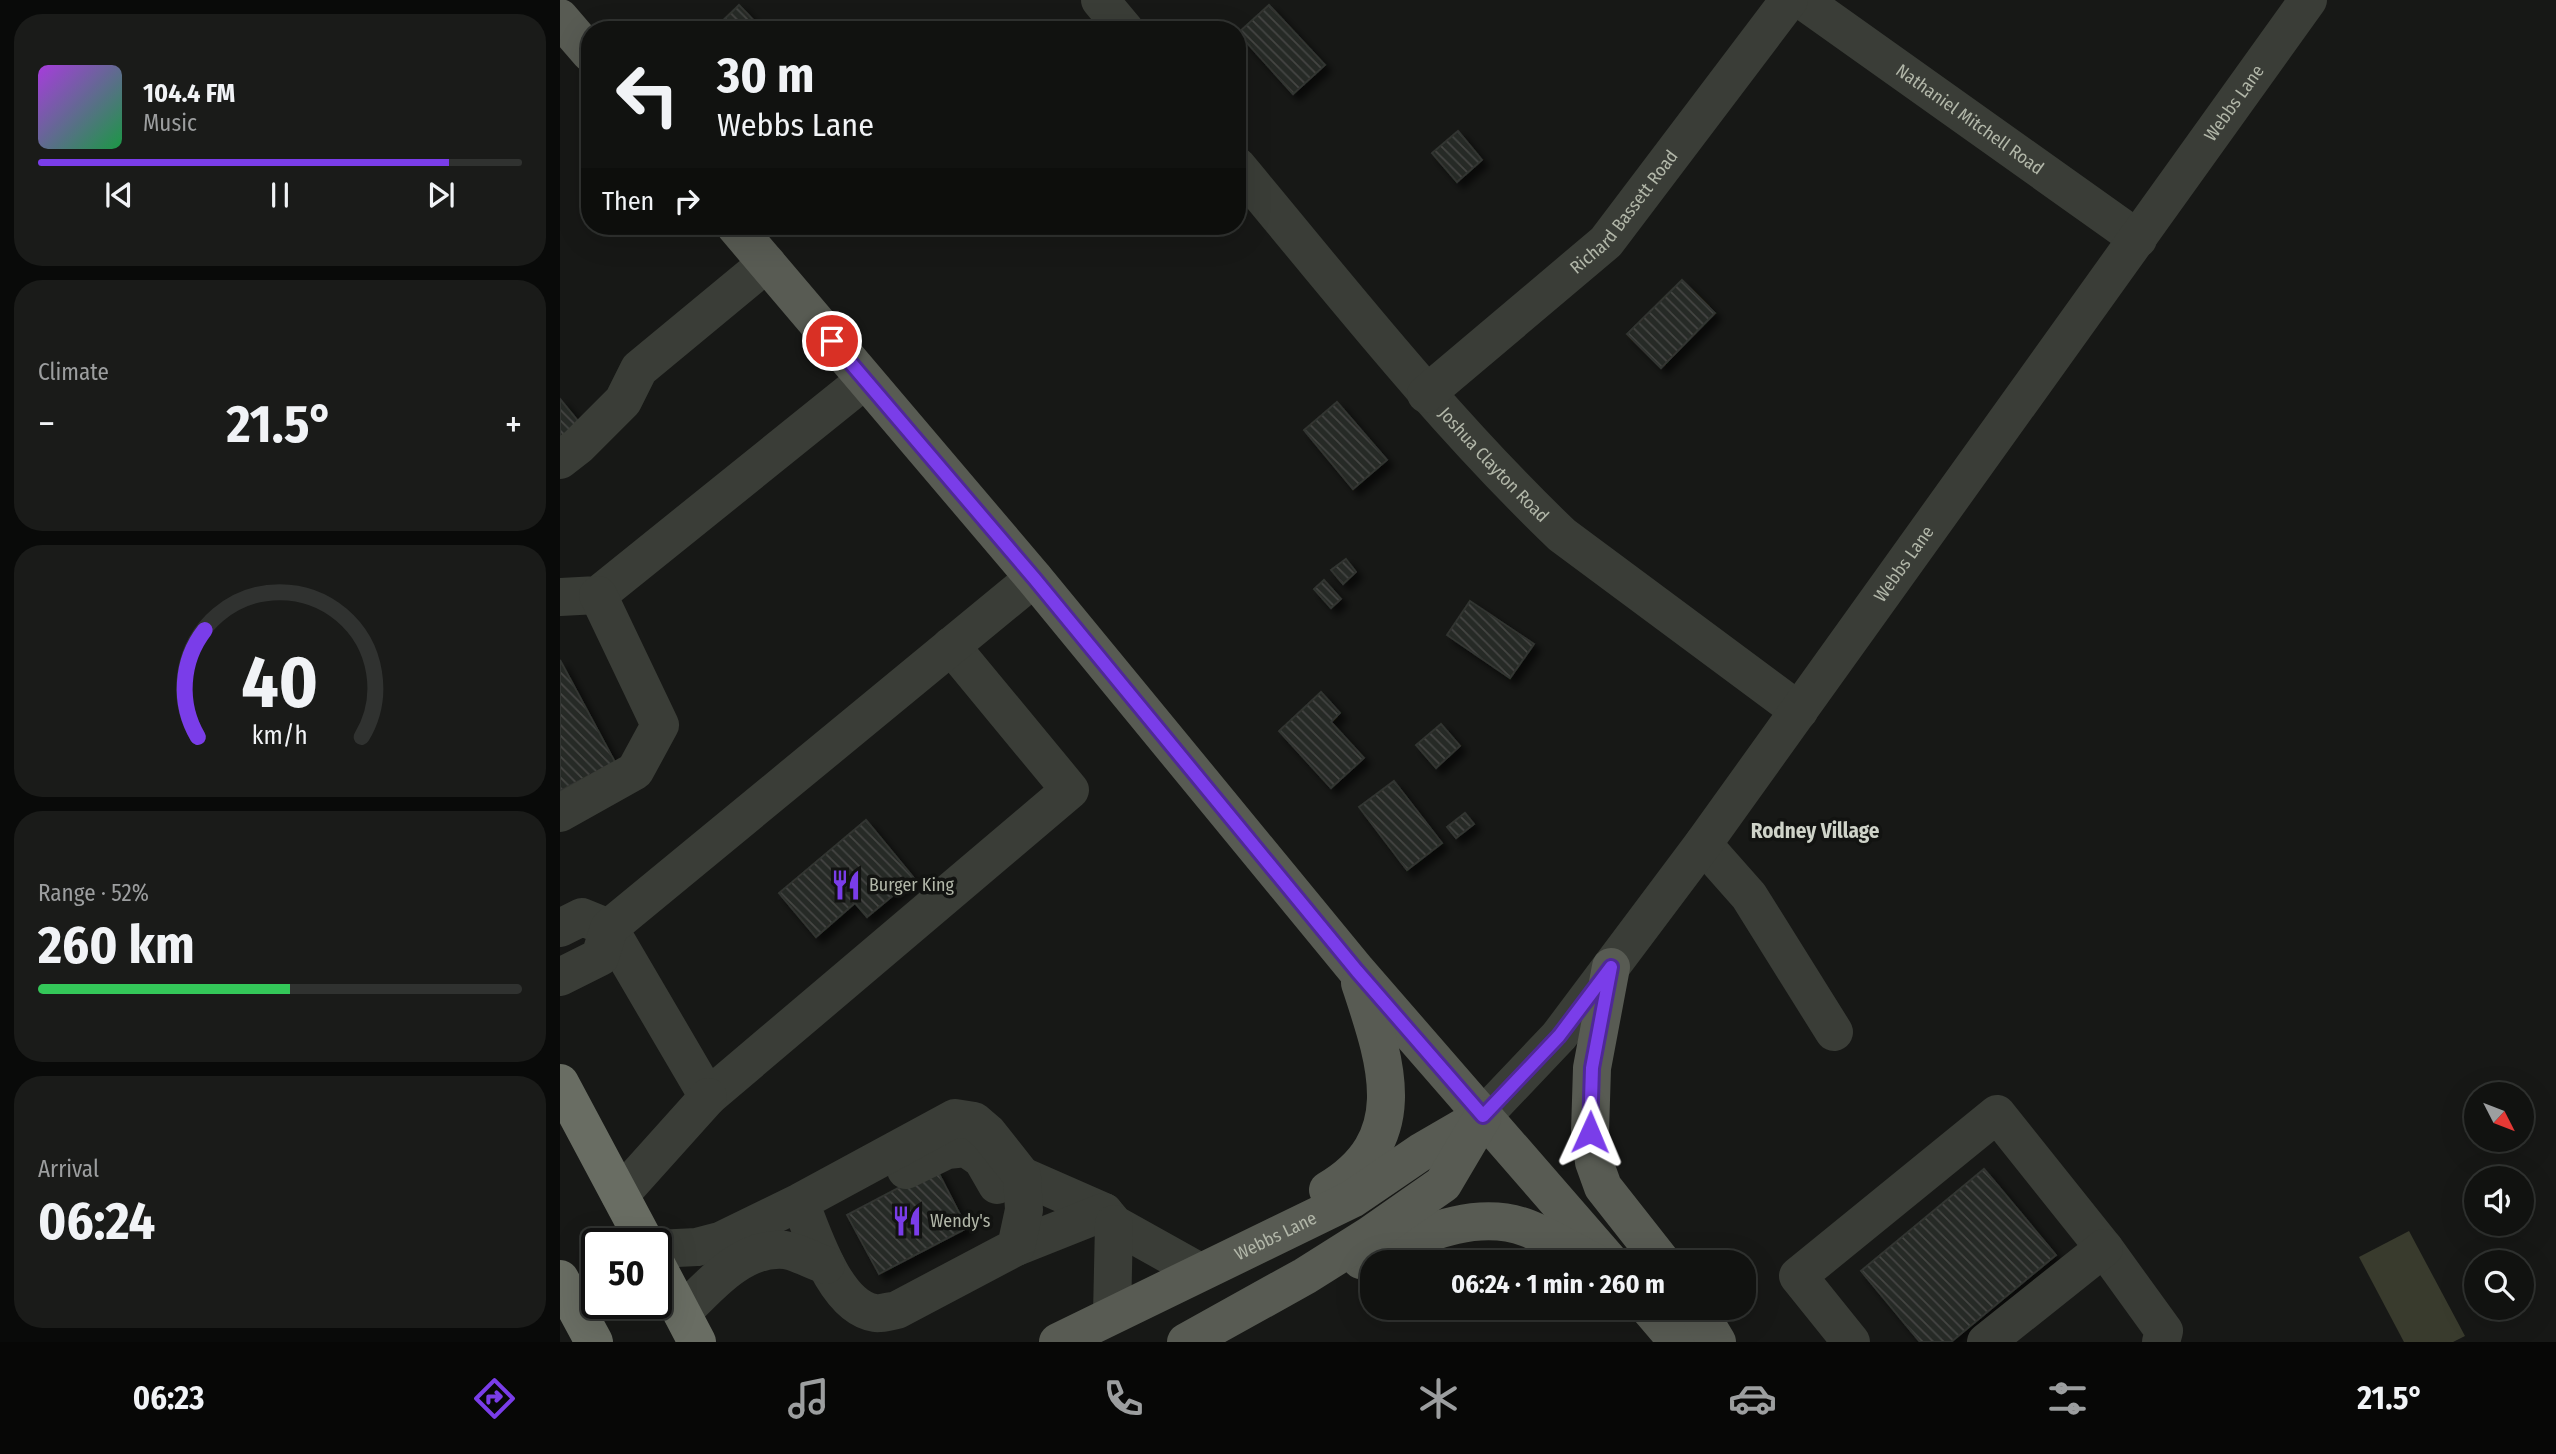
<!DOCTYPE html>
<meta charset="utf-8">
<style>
:root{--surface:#111210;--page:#1a1b19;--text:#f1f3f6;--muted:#9c9e9f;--line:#303230;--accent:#7a3de9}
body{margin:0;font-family:"Fira Sans Condensed",sans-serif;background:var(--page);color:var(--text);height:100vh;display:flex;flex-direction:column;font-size:26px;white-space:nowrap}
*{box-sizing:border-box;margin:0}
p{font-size:23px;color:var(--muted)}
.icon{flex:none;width:38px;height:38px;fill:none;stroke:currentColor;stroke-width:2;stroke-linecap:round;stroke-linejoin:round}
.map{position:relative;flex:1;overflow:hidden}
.details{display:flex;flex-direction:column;gap:14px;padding:14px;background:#090a09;width:560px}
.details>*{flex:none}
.top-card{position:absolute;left:21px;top:21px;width:665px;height:214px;border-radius:28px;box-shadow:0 7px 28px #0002,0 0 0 2px var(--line);background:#111210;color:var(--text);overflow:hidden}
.needle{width:46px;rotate:132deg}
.controls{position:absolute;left:1904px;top:1082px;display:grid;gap:14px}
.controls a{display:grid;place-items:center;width:70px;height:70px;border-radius:50%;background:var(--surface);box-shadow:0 7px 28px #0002,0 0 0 2px var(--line);font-size:35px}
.speed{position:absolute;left:21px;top:1228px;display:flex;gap:14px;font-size:35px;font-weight:700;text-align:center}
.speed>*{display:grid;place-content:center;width:91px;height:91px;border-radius:50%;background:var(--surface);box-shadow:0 7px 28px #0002,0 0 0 2px var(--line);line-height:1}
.speed .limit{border:4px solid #111;border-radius:10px;background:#fff;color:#111}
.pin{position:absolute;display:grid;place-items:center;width:60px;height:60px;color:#fff;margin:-30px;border:4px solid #fff;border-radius:50%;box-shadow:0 2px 7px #0007}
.me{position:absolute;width:77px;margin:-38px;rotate:1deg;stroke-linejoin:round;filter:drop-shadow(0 0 5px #0008)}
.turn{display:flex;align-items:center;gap:24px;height:147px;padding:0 21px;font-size:32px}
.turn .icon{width:91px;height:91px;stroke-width:2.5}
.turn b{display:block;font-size:49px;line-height:60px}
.then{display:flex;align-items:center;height:66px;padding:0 21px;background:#0003;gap:14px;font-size:26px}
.big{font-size:52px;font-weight:700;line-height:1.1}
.details .card{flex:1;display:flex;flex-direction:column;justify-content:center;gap:10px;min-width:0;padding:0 24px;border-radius:28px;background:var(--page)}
.details .dial{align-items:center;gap:0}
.dial svg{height:182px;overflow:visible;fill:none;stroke:var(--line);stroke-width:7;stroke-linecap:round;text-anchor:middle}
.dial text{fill:var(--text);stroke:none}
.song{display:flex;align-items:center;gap:21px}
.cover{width:84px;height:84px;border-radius:10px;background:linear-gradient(135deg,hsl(280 70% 55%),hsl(140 70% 35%))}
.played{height:7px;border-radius:4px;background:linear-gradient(90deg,var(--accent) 85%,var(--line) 85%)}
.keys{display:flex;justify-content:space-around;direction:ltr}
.heat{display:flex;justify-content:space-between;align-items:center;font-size:38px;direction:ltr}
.charge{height:10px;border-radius:5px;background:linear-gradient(90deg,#34c759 52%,var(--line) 0)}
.trip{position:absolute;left:800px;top:1250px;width:396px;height:70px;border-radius:28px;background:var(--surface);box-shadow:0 7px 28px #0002,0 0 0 2px var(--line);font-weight:700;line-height:70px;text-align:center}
.menu{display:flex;height:112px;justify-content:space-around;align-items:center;background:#070706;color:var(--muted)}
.menu .icon{width:49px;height:49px}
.menu .active{color:var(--accent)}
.menu b{font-size:32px;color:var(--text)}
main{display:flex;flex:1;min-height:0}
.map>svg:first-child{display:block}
</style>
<main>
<section class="details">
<div class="card">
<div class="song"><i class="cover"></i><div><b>104.4 FM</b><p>Music</p></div></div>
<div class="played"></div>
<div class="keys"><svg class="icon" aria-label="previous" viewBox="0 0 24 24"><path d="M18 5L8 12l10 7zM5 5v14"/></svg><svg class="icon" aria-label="pause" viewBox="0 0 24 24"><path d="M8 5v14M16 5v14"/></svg><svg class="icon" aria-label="next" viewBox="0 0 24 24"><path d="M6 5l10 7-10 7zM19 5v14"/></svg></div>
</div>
<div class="card"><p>Climate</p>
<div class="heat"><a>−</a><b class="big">21.5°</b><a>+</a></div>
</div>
<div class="card dial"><svg viewBox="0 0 100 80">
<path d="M14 69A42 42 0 1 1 86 69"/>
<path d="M14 69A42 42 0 0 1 17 22" stroke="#7a3de9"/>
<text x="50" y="56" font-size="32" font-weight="700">40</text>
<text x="50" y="72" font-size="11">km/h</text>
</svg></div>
<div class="card"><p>Range · 52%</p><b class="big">260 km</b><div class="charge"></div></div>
<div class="card"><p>Arrival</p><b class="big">06:24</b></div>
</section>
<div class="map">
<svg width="1996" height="1342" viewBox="0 0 1996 1342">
<defs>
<pattern id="building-back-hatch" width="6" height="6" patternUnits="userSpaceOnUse" patternTransform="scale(1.75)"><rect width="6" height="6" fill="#272926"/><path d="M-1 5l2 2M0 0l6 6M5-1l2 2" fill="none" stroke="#444643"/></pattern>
<filter id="shadow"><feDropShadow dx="6" dy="6" stdDeviation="3.5" flood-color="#0009"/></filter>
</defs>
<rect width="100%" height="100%" fill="#171816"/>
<!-- water -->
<polygon fill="#393b2d" points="1849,1231 1905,1336 1893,1342 1844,1342 1799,1257"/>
<!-- building -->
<g fill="url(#building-back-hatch)" stroke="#313430" stroke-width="2" filter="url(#shadow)">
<polygon points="179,5 203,30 153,30"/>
<polygon points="709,5 765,65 733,94 678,33"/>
<polygon points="898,131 922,160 897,182 872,153"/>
<polygon points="1122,280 1155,313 1101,368 1067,334"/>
<polygon points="0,399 23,427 0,446"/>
<polygon points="777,402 827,460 793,489 744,430"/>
<polygon points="786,559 796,572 783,584 771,570"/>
<polygon points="764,580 781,599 771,608 754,589"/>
<polygon points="910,601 974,644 950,678 887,635"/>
<polygon points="0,660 55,762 0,791"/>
<polygon points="761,692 780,713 771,722 804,758 771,788 719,731"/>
<polygon points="881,724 900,746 876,768 856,745"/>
<polygon points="834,781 882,843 847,870 799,807"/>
<polygon points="905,813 914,824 896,838 887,827"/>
<polygon points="306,820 354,878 307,917 295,903 256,937 219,893"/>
<polygon points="376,1168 407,1228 319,1274 287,1215"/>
<polygon points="1424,1169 1496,1255 1391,1342 1360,1342 1301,1271"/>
</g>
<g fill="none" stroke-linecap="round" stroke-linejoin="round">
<!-- minor -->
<g stroke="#3a3d37" stroke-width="38">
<polyline points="540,0 565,30"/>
<path id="s1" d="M1242,0l336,239"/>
<path id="s2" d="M677,166c105,126 206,255 325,369l237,176"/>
<path id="s3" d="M866,394l180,-152 183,-242"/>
<polyline points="0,460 18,446 63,401 79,369 207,263"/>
<polyline points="0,597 38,595 305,380"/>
<polyline points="0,813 75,771 100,725 38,595"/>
<polyline points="1143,844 1189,896 1274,1032"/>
<polyline points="0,928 22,917 49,928 148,1097 510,790 391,646"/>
<polyline points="0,977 40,957 49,928 474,578"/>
<path id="s4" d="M923,1116l76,-80 144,-192 605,-844"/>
<polyline points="346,1170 387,1150 406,1148 422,1159 437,1185"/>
<polyline points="462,1176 544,1212 554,1224 640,1272"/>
<polyline points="60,1195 148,1097"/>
<polyline points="456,1247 544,1212"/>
<path d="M96,1249l41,-2 23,-6 80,-39 155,-84 19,3 14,12 34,43 2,34 -8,37 -119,63c-7,1 -15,4 -22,3 -40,-6 -62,-79 -75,-111"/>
<path d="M122,1313c27,-27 60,-67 103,-63 13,2 28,11 41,15"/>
<polyline points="552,1315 554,1224"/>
<polyline points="1291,1342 1238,1276 1437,1114 1544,1248 1604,1331 1601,1342"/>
<polyline points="1426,1342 1544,1248"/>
</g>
<!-- major -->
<g stroke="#585b53" stroke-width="38">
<polyline points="0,18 30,53"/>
<polyline points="175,226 474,578 797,971 1050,1262"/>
<polyline points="1051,967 1032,1068 1030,1132 1034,1162 1043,1187 1102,1262"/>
<path d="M768,1190c86,-51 58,-128 32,-207"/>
<path d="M801,1260c51,-20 110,-53 166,-32 23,9 45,23 67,34"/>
<polyline points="1088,1307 1118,1342"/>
<polyline points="1136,1307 1157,1342"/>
<path id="s5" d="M498,1342l294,-143 69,-47 62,-36"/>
<polyline points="626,1342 745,1276 810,1235 883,1184 922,1118"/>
</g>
<!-- highway -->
<g stroke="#696d63" stroke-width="38">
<polyline points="0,1083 86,1244"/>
<polyline points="96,1264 137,1342"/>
<polyline points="0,1279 34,1342"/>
</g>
</g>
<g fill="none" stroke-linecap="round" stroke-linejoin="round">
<!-- route casing -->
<g stroke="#4f2897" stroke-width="18">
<polyline id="route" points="272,341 474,578 797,971 923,1116 999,1036 1051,967 1032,1068 1030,1132"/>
</g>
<!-- route -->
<use href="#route" stroke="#7a3de9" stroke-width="12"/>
</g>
<!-- icons -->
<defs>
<g id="restaurant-bare" transform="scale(2.415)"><path d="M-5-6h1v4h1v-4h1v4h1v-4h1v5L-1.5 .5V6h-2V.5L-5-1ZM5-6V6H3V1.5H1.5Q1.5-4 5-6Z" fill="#7a3de9" stroke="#121311" stroke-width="2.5" paint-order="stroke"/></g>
</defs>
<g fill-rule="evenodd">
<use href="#restaurant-bare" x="286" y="885"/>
<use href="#restaurant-bare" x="347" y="1221"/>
</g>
<g text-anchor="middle" stroke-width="7" stroke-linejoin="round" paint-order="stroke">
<!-- street labels -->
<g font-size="18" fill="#b2b7a9" stroke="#121311">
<text dy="6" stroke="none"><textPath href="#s4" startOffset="1262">Webbs Lane</textPath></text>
<text dy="6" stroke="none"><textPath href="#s1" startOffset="206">Nathaniel Mitchell Road</textPath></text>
<text dy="6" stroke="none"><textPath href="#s3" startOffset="270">Richard Bassett Road</textPath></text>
<text dy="6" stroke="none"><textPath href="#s2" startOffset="394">Joshua Clayton Road</textPath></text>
<text dy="6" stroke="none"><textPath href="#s4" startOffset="695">Webbs Lane</textPath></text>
<text dy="6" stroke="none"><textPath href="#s5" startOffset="242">Webbs Lane</textPath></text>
</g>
<!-- poi labels -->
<g font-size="18" fill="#b2b7a9" stroke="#121311" text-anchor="start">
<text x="309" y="891">Burger King</text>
<text x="370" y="1227">Wendy's</text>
</g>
<!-- quarter labels -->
<g font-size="21" font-weight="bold" fill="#cfd3c9" stroke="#121311">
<text x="1255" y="838">Rodney Village</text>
</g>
</g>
</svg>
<div class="controls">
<a><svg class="needle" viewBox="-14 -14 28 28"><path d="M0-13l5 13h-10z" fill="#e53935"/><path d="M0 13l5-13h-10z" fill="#9c9e9f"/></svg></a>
<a><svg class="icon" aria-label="sound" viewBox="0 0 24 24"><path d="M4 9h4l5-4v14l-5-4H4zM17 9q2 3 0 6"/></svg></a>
<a><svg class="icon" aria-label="search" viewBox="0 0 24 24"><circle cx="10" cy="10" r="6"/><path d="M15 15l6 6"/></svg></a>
</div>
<div class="speed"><div class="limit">50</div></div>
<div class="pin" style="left:272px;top:341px;background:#d93025"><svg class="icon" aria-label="arrive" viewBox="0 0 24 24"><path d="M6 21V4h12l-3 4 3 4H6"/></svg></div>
<svg class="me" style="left:1030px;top:1132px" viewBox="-20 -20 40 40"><path d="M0-17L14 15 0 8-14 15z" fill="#7a3de9" stroke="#fff" stroke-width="4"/></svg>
<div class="trip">06:24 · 1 min · 260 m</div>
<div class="top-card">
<div class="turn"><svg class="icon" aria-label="left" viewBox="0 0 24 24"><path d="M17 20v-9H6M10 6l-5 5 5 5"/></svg><div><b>30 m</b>Webbs Lane</div></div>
<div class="then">Then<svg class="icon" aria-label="right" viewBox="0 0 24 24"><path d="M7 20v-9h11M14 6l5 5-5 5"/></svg></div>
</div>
</div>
</main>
<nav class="menu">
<b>06:23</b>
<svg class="icon active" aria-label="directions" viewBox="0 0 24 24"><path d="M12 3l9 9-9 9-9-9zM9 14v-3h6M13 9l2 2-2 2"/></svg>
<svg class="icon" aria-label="music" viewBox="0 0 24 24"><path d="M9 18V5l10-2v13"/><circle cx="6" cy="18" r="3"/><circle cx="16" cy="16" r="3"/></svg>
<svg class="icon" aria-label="phone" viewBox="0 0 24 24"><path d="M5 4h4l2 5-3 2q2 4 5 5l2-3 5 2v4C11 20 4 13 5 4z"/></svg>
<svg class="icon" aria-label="climate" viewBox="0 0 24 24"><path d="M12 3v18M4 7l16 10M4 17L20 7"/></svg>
<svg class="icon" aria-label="car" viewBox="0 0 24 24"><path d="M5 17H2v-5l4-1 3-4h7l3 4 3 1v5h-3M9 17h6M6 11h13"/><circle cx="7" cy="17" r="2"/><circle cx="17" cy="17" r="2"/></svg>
<svg class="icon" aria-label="filters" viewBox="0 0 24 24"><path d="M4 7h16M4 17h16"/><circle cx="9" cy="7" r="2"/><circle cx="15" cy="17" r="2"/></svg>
<b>21.5°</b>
</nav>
